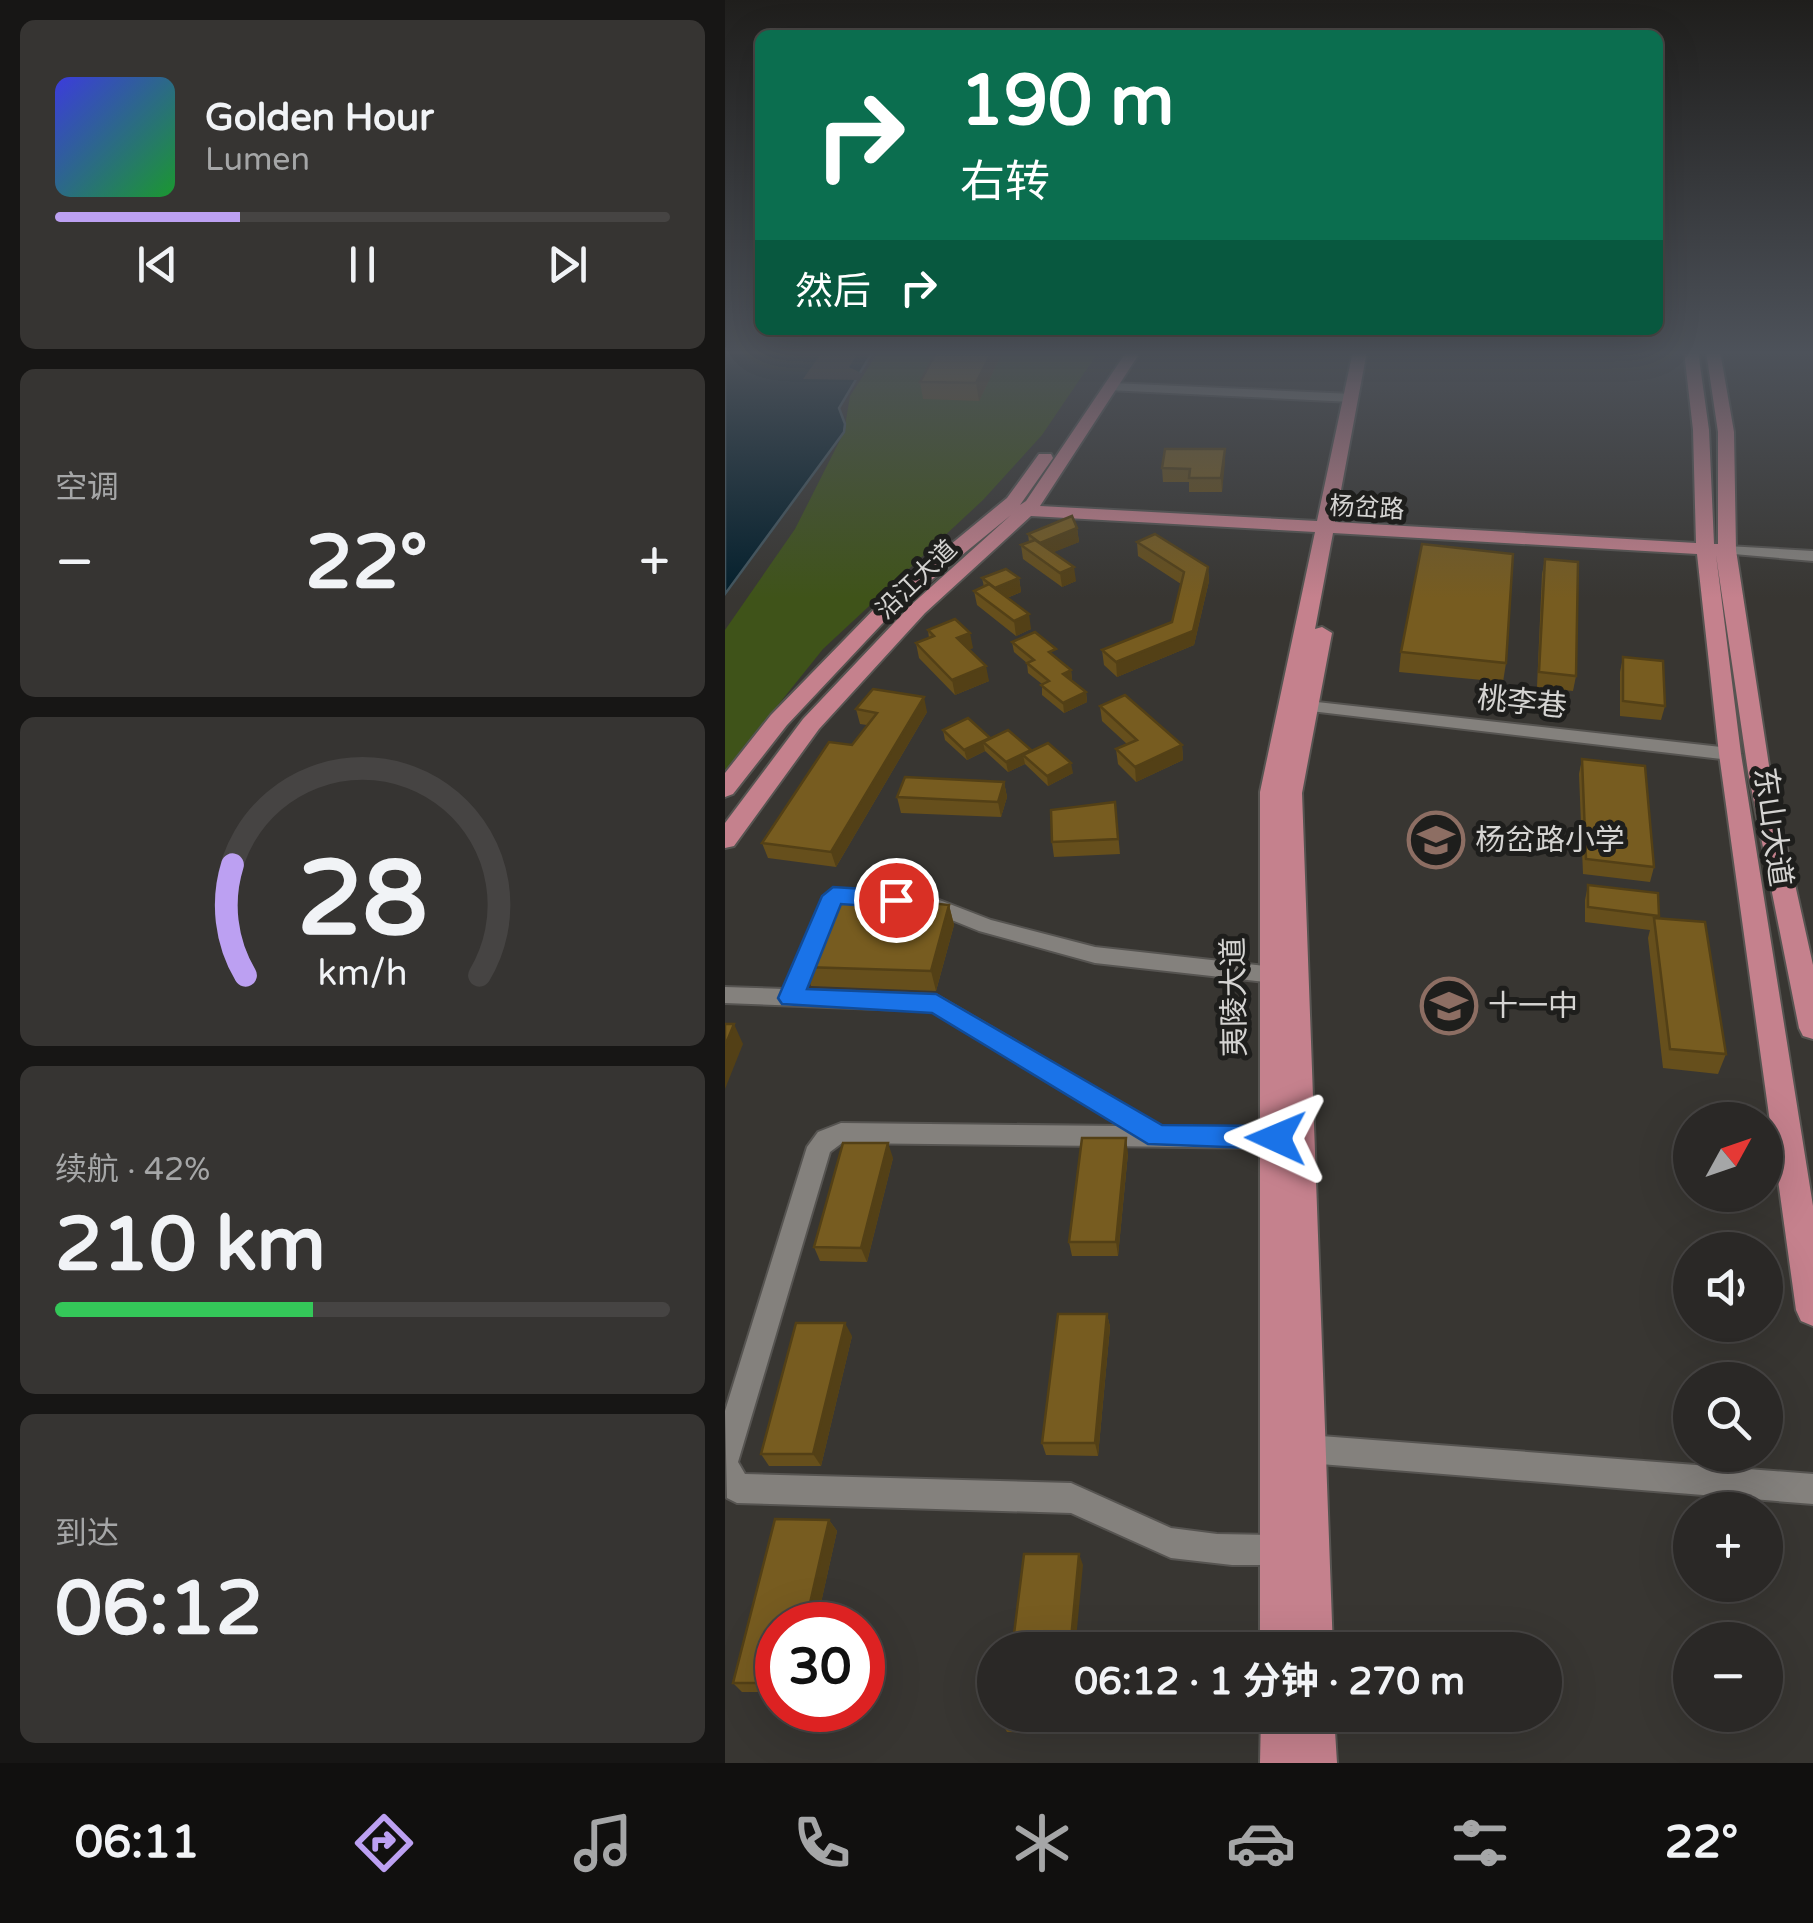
<!DOCTYPE html>
<html lang="zh">
<meta charset="utf-8">
<style>
:root{--surface:#2a2826;--page:#363432;--text:#f1f3f6;--muted:#a5a6a7;--line:#464443;--accent:#bca0f2}
body{margin:0;font-family:"Varela Round","Noto Sans SC",sans-serif;background:var(--page);color:var(--text);height:100vh;display:flex;flex-direction:column;font-size:38px;white-space:nowrap}
*{box-sizing:border-box;margin:0}
p{font-size:32px;color:var(--muted)}
.icon{flex:none;width:55px;height:55px;fill:none;stroke:currentColor;stroke-width:2;stroke-linecap:round;stroke-linejoin:round}
.map{position:relative;flex:1;overflow:hidden}
.side{display:flex;flex-direction:column;gap:20px;padding:20px;background:#171615;width:725px}
.side>*{flex:none}
.banner{position:absolute;left:30px;top:30px;width:908px;height:305px;border-radius:15px;box-shadow:0 10px 40px #0002,0 0 0 2px var(--line);background:#0b6e4f;color:#fff;overflow:hidden}
.needle{width:65px;rotate:50deg}
.fabs{position:absolute;left:948px;top:1102px;display:grid;gap:20px}
.fabs a{display:grid;place-items:center;width:110px;height:110px;border-radius:50%;background:var(--surface);box-shadow:0 10px 40px #0002,0 0 0 2px var(--line);font-size:50px}
.speed{position:absolute;left:30px;top:1602px;display:flex;gap:20px;font-size:50px;font-weight:700;text-align:center}
.speed>*{display:grid;place-content:center;width:130px;height:130px;border-radius:50%;background:var(--surface);box-shadow:0 10px 40px #0002,0 0 0 2px var(--line);line-height:1}
.speed .limit{border:15px solid #d22;background:#fff;color:#111}
.pin{position:absolute;display:grid;place-items:center;width:85px;height:85px;color:#fff;margin:-42px;border:5px solid #fff;border-radius:50%;box-shadow:0 2px 10px #0007}
.me{position:absolute;width:110px;margin:-55px;rotate:271deg;stroke-linejoin:round;filter:drop-shadow(0 0 8px #0008)}
.turn{display:flex;align-items:center;gap:35px;height:210px;padding:0 40px;font-size:45px}
.turn .icon{width:130px;height:130px;stroke-width:2.5}
.turn b{display:block;font-size:70px;line-height:85px}
.then{display:flex;align-items:center;height:95px;padding:0 40px;background:#0003;gap:20px;font-size:38px}
.big{font-size:75px;font-weight:700;line-height:1.1}
.side .tile{flex:1;display:flex;flex-direction:column;justify-content:center;gap:15px;min-width:0;padding:0 35px;border-radius:15px;background:var(--page)}
.side .dial{align-items:center;gap:0}
.dial svg{height:260px;overflow:visible;fill:none;stroke:var(--line);stroke-width:7;stroke-linecap:round;text-anchor:middle}
.dial text{fill:var(--text);stroke:none}
.song{display:flex;align-items:center;gap:30px}
.cover{width:120px;height:120px;border-radius:15px;background:linear-gradient(135deg,hsl(240 70% 55%),hsl(130 70% 35%))}
.played{height:10px;border-radius:5px;background:linear-gradient(90deg,var(--accent) 30%,var(--line) 30%)}
.keys{display:flex;justify-content:space-around;direction:ltr}
.heat{display:flex;justify-content:space-between;align-items:center;font-size:55px;direction:ltr}
.charge{height:15px;border-radius:8px;background:linear-gradient(90deg,#34c759 42%,var(--line) 0)}
.trip{position:absolute;left:252px;top:1632px;width:585px;height:100px;border-radius:50px;background:var(--surface);box-shadow:0 10px 40px #0002,0 0 0 2px var(--line);font-weight:700;line-height:100px;text-align:center}
.dock{display:flex;height:160px;justify-content:space-around;align-items:center;background:#11100f;color:var(--muted)}
.dock .icon{width:70px;height:70px}
.dock .active{color:var(--accent)}
.dock b{font-size:45px;color:var(--text)}
main{display:flex;flex:1;min-height:0}
.map>svg:first-child{display:block}
</style>
<main>
<section class="side">
<div class="tile">
<div class="song"><i class="cover"></i><div><b>Golden Hour</b><p>Lumen</p></div></div>
<div class="played"></div>
<div class="keys"><svg class="icon" aria-label="previous" viewBox="0 0 24 24"><path d="M18 5L8 12l10 7zM5 5v14"/></svg><svg class="icon" aria-label="pause" viewBox="0 0 24 24"><path d="M8 5v14M16 5v14"/></svg><svg class="icon" aria-label="next" viewBox="0 0 24 24"><path d="M6 5l10 7-10 7zM19 5v14"/></svg></div>
</div>
<div class="tile"><p>空调</p>
<div class="heat"><a>−</a><b class="big">22°</b><a>+</a></div>
</div>
<div class="tile dial"><svg viewBox="0 0 100 80">
<path d="M14 69A42 42 0 1 1 86 69"/>
<path d="M14 69A42 42 0 0 1 10 35" stroke="#bca0f2"/>
<text x="50" y="56" font-size="32" font-weight="700">28</text>
<text x="50" y="72" font-size="11">km/h</text>
</svg></div>
<div class="tile"><p>续航 · 42%</p><b class="big">210 km</b><div class="charge"></div></div>
<div class="tile"><p>到达</p><b class="big">06:12</b></div>
</section>
<div class="map">
<svg width="1088" height="1763" viewBox="0 0 1088 1763">
<rect width="100%" height="100%" fill="#383632"/>
<!-- green -->
<polygon fill="#3f5319" points="154,351 374,351 317,435 258,500 98,649 0,771 0,630 70,529 119,432 125,396"/>
<!-- water -->
<polygon fill="#031f2c" stroke="#42555e" stroke-width="2.5" points="0,351 148,351 114,408 120,424 119,432 0,594"/>
<!-- pier -->
<polygon fill="#383632" points="98,351 134,351 124,367 138,374 134,380 78,379"/>
<g fill="none" stroke-linecap="round" stroke-linejoin="round">
<!-- minor casing -->
<g stroke="#565451" stroke-width="4">
<g id="minor">
<polygon points="387,383 627,394 633,398 627,402 383,390 381,387"/>
<polygon points="1002,546 1088,551 1088,561 997,553 997,547"/>
<polygon points="583,701 1005,748 1014,754 1005,760 577,710 574,706 577,702"/>
<polygon points="204,896 266,920 370,947 549,967 557,969 560,975 557,981 549,983 370,963 254,931 197,908 194,903"/>
<polygon points="90,932 97,935 100,940 80,990 211,995 437,1127 551,1128 559,1131 563,1138 559,1145 551,1148 117,1143 105,1152 13,1462 20,1474 346,1483 446,1528 492,1534 554,1535 565,1539 569,1550 565,1561 554,1565 507,1565 446,1558 346,1513 12,1503 2,1498 0,1411 82,1147 93,1132 116,1123 396,1126 207,1011 0,1003 0,987 59,989 80,940 83,935"/>
<polygon points="583,1435 1088,1474 1088,1504 583,1463 573,1459 569,1449 573,1439"/>
</g>
</g>
<!-- major casing -->
<g stroke="#565451" stroke-width="4">
<g id="major">
<polygon points="402,351 416,351 315,506 592,521 628,351 642,351 610,522 971,543 968,430 959,351 973,351 984,430 989,544 993,544 993,432 981,351 995,351 1009,432 1011,550 1045,772 1088,965 1088,1039 1078,1036 1074,1028 1023,772 991,555 1016,754 1088,1206 1088,1326 1076,1321 1071,1310 994,754 972,554 608,533 590,629 597,627 607,633 577,793 608,1650 535,1650 535,792 590,532 306,516 200,613 94,729 9,846 0,848 0,823 78,719 186,605 286,515 171,609 62,725 8,794 0,797 0,773 46,715 157,601 282,498 314,454 326,454 328,458 295,505 301,501"/>
<polygon points="536,1715 609,1715 612,1763 535,1763"/>
</g>
</g>
<!-- minor -->
<use href="#minor" fill="#84817d" fill-rule="evenodd"/>
<!-- major -->
<use href="#major" fill="#c5818d" fill-rule="evenodd"/>
</g>
<!-- wall -->
<g fill="#664f1c">
<polygon points="212,351 278,351 254,401 198,399 195,382"/>
<polygon points="500,449 497,492 464,492 464,482 438,482 437,468"/>
<polygon points="352,528 354,542 328,552 351,581 337,587 298,559 296,545 304,542 303,534"/>
<polygon points="412,542 483,567 484,581 469,645 392,677 379,665 377,650 447,622 456,584 413,556"/>
<polygon points="820,559 851,676 848,691 812,687 817,574"/>
<polygon points="257,578 294,578 296,592 282,598 306,629 291,636 252,605 249,591 259,587"/>
<polygon points="203,630 248,648 244,649 264,681 230,695 194,658 191,643 204,638"/>
<polygon points="287,642 332,659 346,670 347,681 361,692 362,702 339,713 317,695 317,684 303,673 302,663 289,652"/>
<polygon points="676,652 781,663 778,682 674,672"/>
<polygon points="898,657 940,706 936,720 895,716 895,672"/>
<polygon points="375,706 457,745 458,760 411,782 393,764 391,749 402,744 377,721"/>
<polygon points="131,709 202,712 111,867 43,858 37,843 127,745 142,725 135,724"/>
<polygon points="218,730 265,739 306,750 348,773 323,786 300,764 283,772 260,751 242,760 220,740"/>
<polygon points="857,759 929,867 925,882 858,874 854,774"/>
<polygon points="279,782 282,797 276,817 176,813 172,797"/>
<polygon points="390,802 395,854 329,857 327,842"/>
<polygon points="863,885 934,916 934,918 1001,1054 993,1074 938,1068 923,938 925,930 860,922 860,900"/>
<polygon points="207,903 224,905 229,925 211,991 86,986 79,967"/>
<polygon points="403,1153 393,1256 347,1256 344,1242"/>
<polygon points="168,1158 142,1262 95,1261 89,1247"/>
<polygon points="382,1314 385,1327 373,1456 321,1455 317,1443"/>
<polygon points="127,1336 96,1466 44,1466 36,1454"/>
<polygon points="104,1520 112,1531 91,1625 52,1625 52,1692 17,1692 8,1683"/>
<polygon points="344,1715 342,1733 282,1732 277,1723"/>
</g>
<!-- shaded-wall -->
<g fill="#534016">
<polygon points="267,351 278,351 254,401 251,383"/>
<polygon points="500,449 500,463 497,492 496,478"/>
<polygon points="352,528 354,542 317,557 315,543"/>
<polygon points="349,567 351,581 337,587 335,573"/>
<polygon points="483,567 484,581 469,645 392,677 391,662 468,631"/>
<polygon points="294,578 296,592 272,602 270,588"/>
<polygon points="304,614 306,629 291,636 289,621"/>
<polygon points="245,633 248,648 235,653 232,638"/>
<polygon points="261,666 264,681 230,695 227,680"/>
<polygon points="346,670 347,680 340,684 338,674"/>
<polygon points="361,692 362,702 339,713 338,703"/>
<polygon points="199,697 202,712 111,867 106,852"/>
<polygon points="258,742 260,751 242,760 239,750"/>
<polygon points="457,745 458,760 411,782 410,767"/>
<polygon points="306,750 298,755 300,764 283,772 281,762"/>
<polygon points="346,763 348,773 323,786 322,776"/>
<polygon points="279,782 282,797 276,817 273,802"/>
<polygon points="224,905 229,925 211,991 206,971"/>
<polygon points="9,1024 18,1044 0,1089 0,1046"/>
<polygon points="401,1138 403,1153 393,1256 391,1242"/>
<polygon points="163,1143 168,1158 142,1262 136,1248"/>
<polygon points="382,1314 385,1327 373,1456 370,1443"/>
<polygon points="120,1323 127,1336 96,1466 88,1454"/>
<polygon points="104,1520 112,1531 91,1625 80,1625"/>
<polygon points="354,1554 358,1565 350,1650 345,1650"/>
<polygon points="339,1715 344,1715 342,1733 338,1724"/>
</g>
<!-- building -->
<g fill="#775c20" stroke="#534016" stroke-width="2.5">
<polygon points="212,351 267,351 251,383 195,382"/>
<polygon points="440,449 500,449 496,478 464,478 465,469 437,468"/>
<polygon points="347,516 352,528 315,543 303,534"/>
<polygon points="430,534 483,567 468,631 391,662 377,650 447,622 459,572 412,542"/>
<polygon points="310,540 349,567 335,573 296,545"/>
<polygon points="697,544 788,554 781,663 676,652"/>
<polygon points="820,559 853,562 851,676 814,672"/>
<polygon points="281,569 294,578 270,588 257,578"/>
<polygon points="264,584 304,614 289,621 249,591"/>
<polygon points="230,619 245,633 232,638 261,666 227,680 191,643 209,636 203,630"/>
<polygon points="310,632 331,649 324,652 346,670 338,674 361,692 338,703 316,685 324,681 302,663 309,660 287,642"/>
<polygon points="898,657 938,661 940,706 898,701"/>
<polygon points="148,689 199,697 106,852 37,843 104,742 127,745 152,713 131,709"/>
<polygon points="400,695 457,745 410,767 391,749 412,740 375,706"/>
<polygon points="243,718 265,738 239,750 218,730"/>
<polygon points="283,730 306,750 281,762 258,742"/>
<polygon points="323,743 346,763 322,776 298,755"/>
<polygon points="857,759 920,766 929,867 861,859"/>
<polygon points="180,777 279,782 273,802 172,797"/>
<polygon points="390,802 393,839 327,842 326,810"/>
<polygon points="863,885 933,893 934,916 863,907"/>
<polygon points="110,888 194,893 205,897 204,903 224,905 206,971 79,967"/>
<polygon points="929,918 980,922 1001,1054 945,1049"/>
<polygon points="0,1024 9,1024 0,1046"/>
<polygon points="357,1138 401,1138 391,1242 344,1242"/>
<polygon points="118,1143 163,1143 136,1248 89,1247"/>
<polygon points="333,1314 382,1314 370,1443 317,1443"/>
<polygon points="71,1323 120,1323 88,1454 36,1454"/>
<polygon points="50,1519 104,1520 80,1625 52,1625 52,1683 8,1683"/>
<polygon points="299,1554 354,1554 345,1650 287,1650"/>
<polygon points="278,1715 339,1715 338,1724 277,1723"/>
</g>
<!-- sky -->
<linearGradient id="sky" x2="0" y2="1"><stop stop-color="#1f1e1c"/><stop offset="0.59" stop-color="#4d525a"/><stop offset="1" stop-color="#4d525a" stop-opacity="0"/></linearGradient>
<rect width="1088" height="598" fill="url(#sky)"/>
<!-- route -->
<polygon fill="#1a73e8" stroke="#114b97" stroke-width="2.5" points="108,887 171,891 183,900 171,908 116,904 82,989 211,994 437,1125 551,1126 561,1130 565,1138 561,1146 551,1149 423,1144 207,1013 57,1004 53,998 97,896"/>
<!-- icons -->
<defs>
<g id="school-ring" transform="scale(2.875)"><circle r="9.5" fill="#1e1e1c" stroke="#8d6e63" stroke-width="1.5"/><path d="M0-5L7-2L0 1L-7-2ZM-4 1L0 2.5L4 1V4Q0 6-4 4Z" fill="#8d6e63"/></g>
</defs>
<g fill-rule="evenodd">
<use href="#school-ring" x="711" y="840"/>
<use href="#school-ring" x="724" y="1006"/>
</g>
<g text-anchor="middle" stroke-width="10" stroke-linejoin="round" paint-order="stroke">
<!-- far-street labels -->
<g font-size="25" fill="#d5d4d2" stroke="#1e1e1c">
<text transform="translate(642 507) rotate(3)" y="9">杨岔路</text>
<text transform="translate(191 579) rotate(-44)" y="9">沿江大道</text>
</g>
<!-- street labels -->
<g font-size="30" fill="#d5d4d2" stroke="#1e1e1c">
<text transform="translate(797 702) rotate(6)" y="10">桃李巷</text>
<text transform="translate(1048 827) rotate(82)" y="10">东山大道</text>
<text transform="translate(509 997) rotate(-91)" y="10">夷陵大道</text>
</g>
<!-- poi labels -->
<g font-size="30" fill="#d5d4d2" stroke="#1e1e1c" text-anchor="start">
<text x="750" y="850">杨岔路小学</text>
<text x="763" y="1016">十一中</text>
</g>
</g>
</svg>
<div class="fabs">
<a><svg class="needle" viewBox="-14 -14 28 28"><path d="M0-13l5 13h-10z" fill="#e53935"/><path d="M0 13l5-13h-10z" fill="#a5a6a7"/></svg></a>
<a><svg class="icon" aria-label="sound" viewBox="0 0 24 24"><path d="M4 9h4l5-4v14l-5-4H4zM17 9q2 3 0 6"/></svg></a>
<a><svg class="icon" aria-label="search" viewBox="0 0 24 24"><circle cx="10" cy="10" r="6"/><path d="M15 15l6 6"/></svg></a>
<a>+</a>
<a>−</a>
</div>
<div class="speed"><div class="limit">30</div></div>
<div class="pin" style="left:171px;top:900px;background:#d93025"><svg class="icon" aria-label="arrive" viewBox="0 0 24 24"><path d="M6 21V4h12l-3 4 3 4H6"/></svg></div>
<svg class="me" style="left:551px;top:1138px" viewBox="-20 -20 40 40"><path d="M0-17L14 15 0 8-14 15z" fill="#1a73e8" stroke="#fff" stroke-width="4"/></svg>
<div class="trip">06:12 · 1 分钟 · 270 m</div>
<div class="banner">
<div class="turn"><svg class="icon" aria-label="right" viewBox="0 0 24 24"><path d="M7 20v-9h11M14 6l5 5-5 5"/></svg><div><b>190 m</b>右转</div></div>
<div class="then">然后<svg class="icon" aria-label="right" viewBox="0 0 24 24"><path d="M7 20v-9h11M14 6l5 5-5 5"/></svg></div>
</div>
</div>
</main>
<nav class="dock">
<b>06:11</b>
<svg class="icon active" aria-label="directions" viewBox="0 0 24 24"><path d="M12 3l9 9-9 9-9-9zM9 14v-3h6M13 9l2 2-2 2"/></svg>
<svg class="icon" aria-label="music" viewBox="0 0 24 24"><path d="M9 18V5l10-2v13"/><circle cx="6" cy="18" r="3"/><circle cx="16" cy="16" r="3"/></svg>
<svg class="icon" aria-label="phone" viewBox="0 0 24 24"><path d="M5 4h4l2 5-3 2q2 4 5 5l2-3 5 2v4C11 20 4 13 5 4z"/></svg>
<svg class="icon" aria-label="climate" viewBox="0 0 24 24"><path d="M12 3v18M4 7l16 10M4 17L20 7"/></svg>
<svg class="icon" aria-label="car" viewBox="0 0 24 24"><path d="M5 17H2v-5l4-1 3-4h7l3 4 3 1v5h-3M9 17h6M6 11h13"/><circle cx="7" cy="17" r="2"/><circle cx="17" cy="17" r="2"/></svg>
<svg class="icon" aria-label="filters" viewBox="0 0 24 24"><path d="M4 7h16M4 17h16"/><circle cx="9" cy="7" r="2"/><circle cx="15" cy="17" r="2"/></svg>
<b>22°</b>
</nav>
